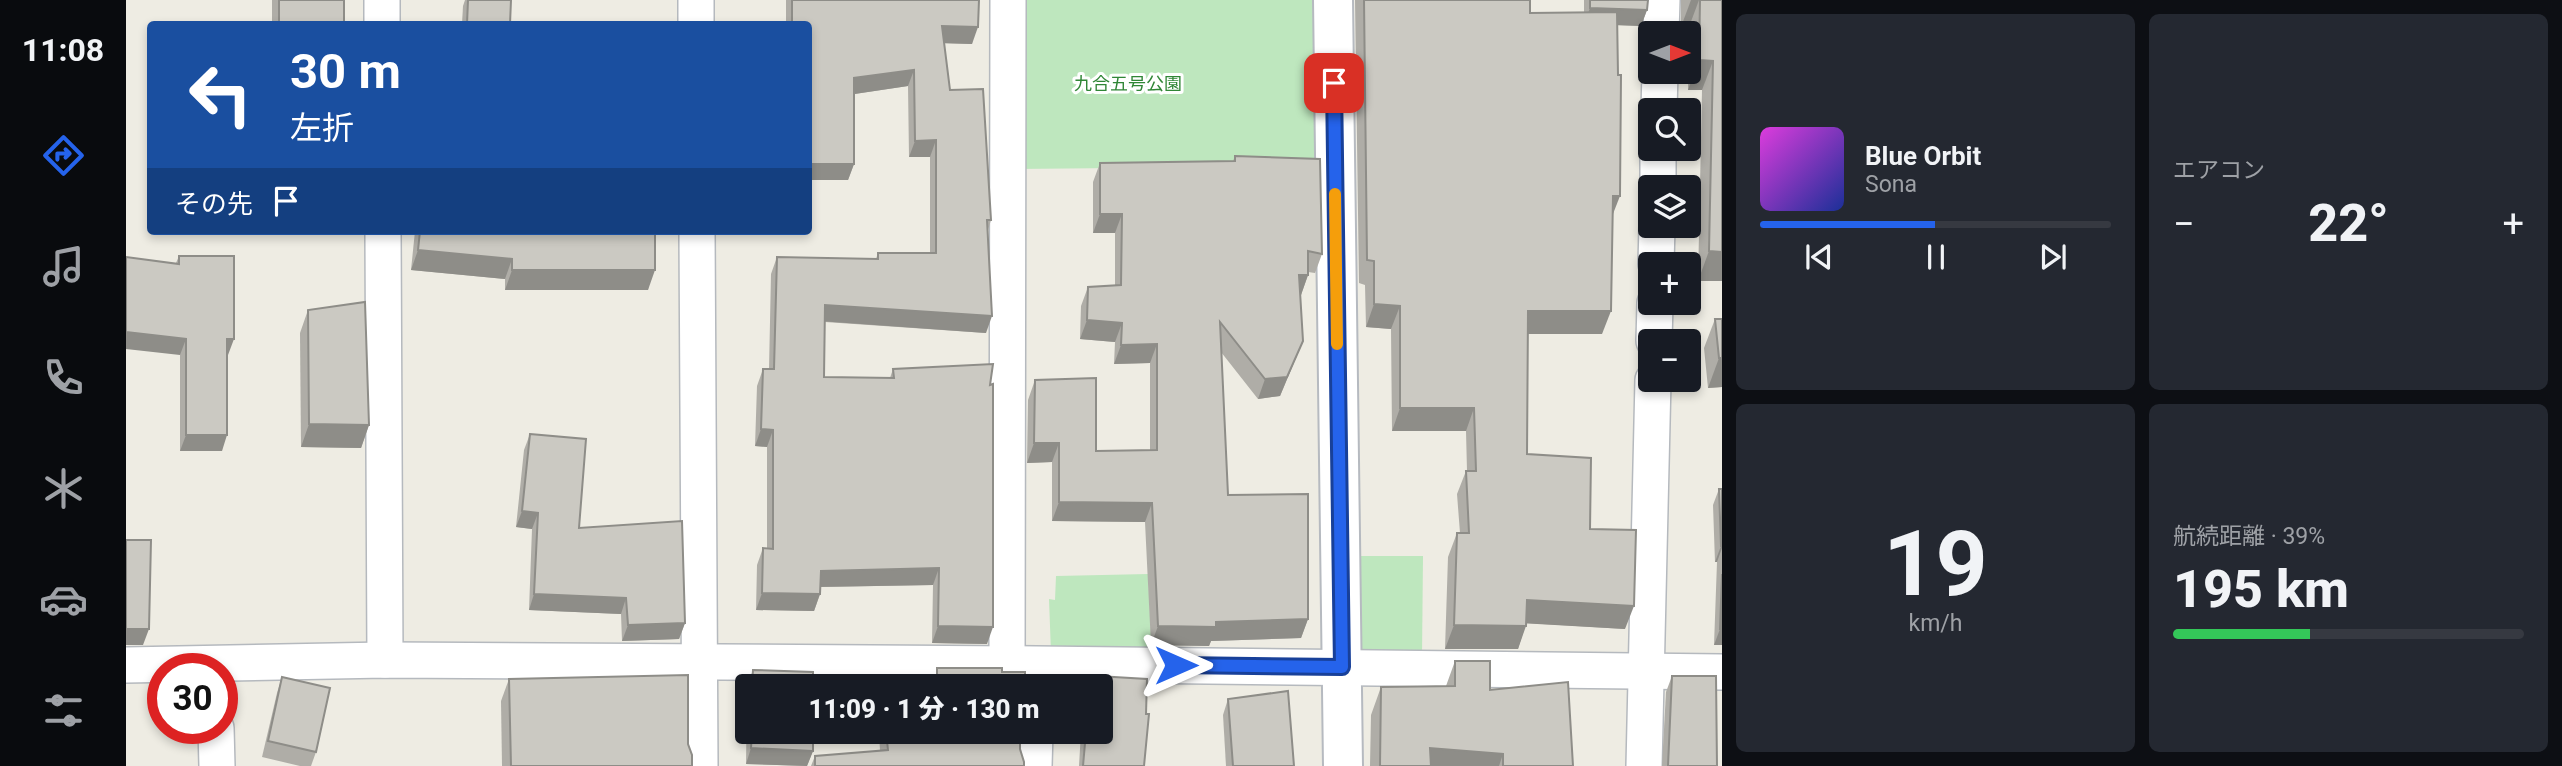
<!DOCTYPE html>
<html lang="ja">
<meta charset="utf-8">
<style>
:root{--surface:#171b24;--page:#242831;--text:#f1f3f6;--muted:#9ea1a6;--line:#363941;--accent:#2563eb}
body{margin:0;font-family:Roboto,"Noto Sans JP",sans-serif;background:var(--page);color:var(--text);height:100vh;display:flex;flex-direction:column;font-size:26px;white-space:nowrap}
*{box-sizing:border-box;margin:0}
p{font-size:23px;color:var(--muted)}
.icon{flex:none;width:38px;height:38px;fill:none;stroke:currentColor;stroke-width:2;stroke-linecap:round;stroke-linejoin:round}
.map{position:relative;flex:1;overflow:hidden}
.sheet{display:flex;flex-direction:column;gap:14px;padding:14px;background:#0d0f14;width:840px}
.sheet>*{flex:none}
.banner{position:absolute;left:21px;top:21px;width:665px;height:214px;border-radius:7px;box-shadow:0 4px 10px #0003;background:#1a4fa0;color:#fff;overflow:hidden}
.needle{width:46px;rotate:90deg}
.controls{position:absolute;left:1512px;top:21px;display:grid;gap:14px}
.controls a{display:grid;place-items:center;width:63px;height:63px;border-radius:7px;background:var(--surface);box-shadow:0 4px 10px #0003;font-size:35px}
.speed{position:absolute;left:21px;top:653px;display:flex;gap:14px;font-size:35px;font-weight:700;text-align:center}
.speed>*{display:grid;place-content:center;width:91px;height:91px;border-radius:50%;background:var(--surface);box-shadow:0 4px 10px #0003;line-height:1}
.speed .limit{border:10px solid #d22;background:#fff;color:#111}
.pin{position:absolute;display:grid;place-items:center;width:60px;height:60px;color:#fff;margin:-30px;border-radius:14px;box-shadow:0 4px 10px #0006}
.me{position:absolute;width:77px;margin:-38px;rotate:90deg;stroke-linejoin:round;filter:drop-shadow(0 0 5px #0008)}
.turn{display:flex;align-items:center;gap:24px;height:147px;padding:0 28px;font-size:32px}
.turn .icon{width:91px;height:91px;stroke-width:2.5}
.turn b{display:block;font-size:49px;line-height:60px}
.then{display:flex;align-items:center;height:66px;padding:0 28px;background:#0003;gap:14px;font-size:26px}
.big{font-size:52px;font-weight:800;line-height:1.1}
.sheet .tile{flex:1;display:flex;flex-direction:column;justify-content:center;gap:10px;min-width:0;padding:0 24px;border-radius:10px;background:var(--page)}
.sheet .dial{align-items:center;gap:0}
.dial b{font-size:91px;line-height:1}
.song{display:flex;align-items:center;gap:21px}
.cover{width:84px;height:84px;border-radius:10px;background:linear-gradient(135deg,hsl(300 70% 55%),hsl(230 70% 35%))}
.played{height:7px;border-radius:4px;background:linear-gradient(90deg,var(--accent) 50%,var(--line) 50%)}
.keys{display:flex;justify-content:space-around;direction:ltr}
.heat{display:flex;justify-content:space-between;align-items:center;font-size:38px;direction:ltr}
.charge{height:10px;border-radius:5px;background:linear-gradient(90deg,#34c759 39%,var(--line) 0)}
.sheet .tiles{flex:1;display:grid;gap:14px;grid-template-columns:repeat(2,1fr)}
.trip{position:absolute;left:609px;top:674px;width:378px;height:70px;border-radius:7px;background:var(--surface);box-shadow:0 4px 10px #0003;font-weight:800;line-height:70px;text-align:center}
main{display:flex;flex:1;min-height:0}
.menu{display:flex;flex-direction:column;width:126px;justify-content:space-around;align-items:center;background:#090b0e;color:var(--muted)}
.menu .icon{width:49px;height:49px}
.menu .active{color:var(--accent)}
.menu b{font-size:32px;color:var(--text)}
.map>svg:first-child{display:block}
</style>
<main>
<nav class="menu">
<b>11:08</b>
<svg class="icon active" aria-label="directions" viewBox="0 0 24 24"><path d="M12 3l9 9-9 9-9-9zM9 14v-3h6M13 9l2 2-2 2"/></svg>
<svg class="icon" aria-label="music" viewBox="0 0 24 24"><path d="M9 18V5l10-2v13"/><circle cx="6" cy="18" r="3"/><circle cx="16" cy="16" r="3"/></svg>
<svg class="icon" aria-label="phone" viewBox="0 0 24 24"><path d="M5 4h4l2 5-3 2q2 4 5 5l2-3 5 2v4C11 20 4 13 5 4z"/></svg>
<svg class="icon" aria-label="climate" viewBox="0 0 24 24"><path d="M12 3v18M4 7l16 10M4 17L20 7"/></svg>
<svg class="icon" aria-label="car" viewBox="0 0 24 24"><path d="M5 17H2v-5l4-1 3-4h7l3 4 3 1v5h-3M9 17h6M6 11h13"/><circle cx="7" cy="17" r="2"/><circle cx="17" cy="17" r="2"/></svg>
<svg class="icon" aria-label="filters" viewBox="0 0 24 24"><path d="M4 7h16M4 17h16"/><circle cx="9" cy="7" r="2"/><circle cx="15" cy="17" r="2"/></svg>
</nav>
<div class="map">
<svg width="1596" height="766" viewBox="0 0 1596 766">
<rect width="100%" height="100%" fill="#eeece3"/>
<!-- green -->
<g fill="#bee7be">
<polygon points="882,0 1207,0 1209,166 882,169"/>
<polygon points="1222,556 1297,556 1296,657 1237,656 1223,641"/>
<polygon points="1022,574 1026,655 925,653 923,599 929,600 930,576"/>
</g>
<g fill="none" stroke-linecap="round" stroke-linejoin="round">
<!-- street casing -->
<g stroke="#b5b9be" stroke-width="38">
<g id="street">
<polyline points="256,0 256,24"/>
<polyline points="570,0 570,24"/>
<polyline points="1535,33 1536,0"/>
<polyline points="1533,110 1534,72"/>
<polyline points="1532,187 1532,149"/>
<polyline points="257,231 259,660"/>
<polyline points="571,231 574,766"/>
<polyline points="1530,264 1531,226"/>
<polyline points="1528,341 1529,303"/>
<polyline points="881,664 882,0"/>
<polyline points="0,665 259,660 911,664 1596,672"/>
<polyline points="90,728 91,766"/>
<polyline points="908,766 909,732"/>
<polyline points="1518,766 1527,380"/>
</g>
</g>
<!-- secondary casing -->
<g stroke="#b6bac0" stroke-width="42">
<polyline id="secondary" points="1207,0 1217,766"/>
</g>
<!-- street -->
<use href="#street" stroke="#fff" stroke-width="35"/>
<!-- secondary -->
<use href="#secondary" stroke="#fff" stroke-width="38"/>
</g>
<!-- wall -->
<g fill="#afada7">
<rect x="146" y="0" width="72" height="24"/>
<polygon points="339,0 385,0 384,24 336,24 337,6"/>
<polygon points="660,0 853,0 846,44 818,43 824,90 865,220 862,230 860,333 699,322 698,377 764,378 767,369 864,385 861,644 806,643 807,585 694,587 694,594 688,611 630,610 631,565 637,548 641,549 641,447 629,446 631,386 637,369 643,369 645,274 651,257 750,259 752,253 804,253 804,157 783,157 782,86 728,94 728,164 722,180 682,180 682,24 660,24"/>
<polygon points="1229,0 1404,0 1404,13 1458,12 1458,0 1522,0 1521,10 1515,26 1491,25 1487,216 1476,334 1402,334 1401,454 1464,529 1499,629 1400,623 1392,649 1319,649 1322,557 1331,533 1334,533 1331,494 1340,471 1341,471 1340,431 1266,431 1265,329 1240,327 1239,285 1233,283"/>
<polygon points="1555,0 1596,0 1596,281 1572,281 1576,90 1562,90 1563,27 1555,27"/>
<polygon points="1109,156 1196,254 1189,273 1182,272 1182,275 1175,295 1174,295 1177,341 1154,396 1132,399 1095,352 1102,495 1182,619 1175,638 1085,641 1083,646 1025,645 1019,522 926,521 926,462 901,463 902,400 909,380 970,451 1024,450 1024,363 988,364 989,342 954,339 955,306 962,287 989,286 989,233 967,233 967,182 974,163 1107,161"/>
<polygon points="289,231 529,231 522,290 379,290 379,279 285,270"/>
<polygon points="53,256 102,355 101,355 96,451 54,451 54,355 50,263"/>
<polygon points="182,310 243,425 235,448 175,447 174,333"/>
<polygon points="1589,319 1596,387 1582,388 1578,348"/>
<polygon points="404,434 453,528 559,623 553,639 496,641 495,614 403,610 406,529 390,527 398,450"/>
<polygon points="1593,489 1596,489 1596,645 1588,645 1591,562 1589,562 1587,505"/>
<polygon points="1329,661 1364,690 1447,766 1244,766 1245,715 1255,687 1320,686"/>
<polygon points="627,670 626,686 621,686 621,732 687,732 687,751 681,766 620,764 621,686"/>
<polygon points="954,675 1021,679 1020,714 1023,714 1018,766 953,766 955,732 975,732 975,686 950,686"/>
<polygon points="1546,676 1591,766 1536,766 1540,692"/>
<polygon points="156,677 190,752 185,766 174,766 136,757 151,693"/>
<polygon points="383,679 562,744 566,766 376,766 375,701"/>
<polygon points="1102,699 1168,766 1100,766 1097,715"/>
<polygon points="753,732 894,732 894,749 898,766 685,766 689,756 754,751"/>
</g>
<!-- shaded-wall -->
<g fill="#8e8d88">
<polygon points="1565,0 1573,0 1563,27 1555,27"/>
<polygon points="1464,8 1521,10 1515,26 1458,24"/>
<polygon points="816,26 852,27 846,44 810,43"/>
<polygon points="1573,60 1587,61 1576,90 1562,90"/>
<polygon points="788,70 782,86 722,95 728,78"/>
<polygon points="810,140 804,157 783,157 789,141"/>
<polygon points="682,164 728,164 722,180 682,180"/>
<polygon points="1487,196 1494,196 1485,219"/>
<polygon points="974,214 996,214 989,233 967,233"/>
<polygon points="292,250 386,259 379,279 285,270"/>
<polygon points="1583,251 1596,252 1596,281 1572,281"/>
<polygon points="386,270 529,270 522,290 379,290"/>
<polygon points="1173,275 1182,275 1175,295 1166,295"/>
<polygon points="1248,304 1274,306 1265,329 1240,327"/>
<polygon points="699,305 866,316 860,333 693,321"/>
<polygon points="1402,311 1485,311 1476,334 1393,334"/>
<polygon points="961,320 996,323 989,342 954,339"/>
<polygon points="0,332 60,339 54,355 0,349"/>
<polygon points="101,339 108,339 102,355 96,355"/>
<polygon points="1177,341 1154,396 1132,399 1139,379"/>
<polygon points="1031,344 1024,363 988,364 995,345"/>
<polygon points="1593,358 1596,358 1596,387 1582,388"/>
<polygon points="1274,408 1348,408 1340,431 1266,431"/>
<polygon points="183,424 243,425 235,448 175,447"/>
<polygon points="635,429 647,430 641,447 629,446"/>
<polygon points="60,435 101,435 96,451 54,451"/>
<polygon points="908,443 933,443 926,462 901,463"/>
<polygon points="933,502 1026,503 1019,522 926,521"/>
<polygon points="396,511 412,513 406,529 390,527"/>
<polygon points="1595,546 1596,546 1596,548 1591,562 1589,562"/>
<polygon points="813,568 807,585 689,587 695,571"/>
<polygon points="636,593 694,594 688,611 630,610"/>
<polygon points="408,594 500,598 495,614 403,610"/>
<polygon points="1401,600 1508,606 1499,629 1392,623"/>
<polygon points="1182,619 1175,638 1085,641 1083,646 1025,645 1032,626 1090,622"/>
<polygon points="559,623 553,639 496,641 502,625"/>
<polygon points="1328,625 1400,626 1392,649 1319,649"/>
<polygon points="812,626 867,627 861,644 806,643"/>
<polygon points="0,629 23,629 17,645 0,645"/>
<polygon points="1594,629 1596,629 1596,645 1588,645"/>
<polygon points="625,748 687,751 681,766 620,764"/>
<polygon points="1304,748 1377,754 1373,766 1298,766"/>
</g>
<!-- building -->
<g fill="#cbc9c2" stroke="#8e8d88" stroke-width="2">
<rect x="153" y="0" width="65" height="24"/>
<polygon points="342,0 385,0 384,24 341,24"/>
<polygon points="666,0 853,0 852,27 816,26 824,90 857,89 865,220 861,220 866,316 699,305 698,377 768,378 767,369 867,364 864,385 867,384 867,627 812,626 813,568 695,571 694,594 636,593 637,548 647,549 647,430 635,429 637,369 648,369 651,257 752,259 752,253 810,253 810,140 789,141 788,70 728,78 728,164 682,164 682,24 666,24"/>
<polygon points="1238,0 1404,0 1404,13 1491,12 1492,75 1495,75 1494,196 1487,196 1485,311 1402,311 1401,454 1465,458 1464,529 1510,530 1508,606 1401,600 1400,626 1328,625 1331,533 1343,533 1340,471 1350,471 1348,408 1274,408 1274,306 1248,304 1248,261 1241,260"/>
<polygon points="1464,0 1522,0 1521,10 1464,8"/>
<polygon points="1574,0 1596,0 1596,252 1583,251 1587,61 1573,60"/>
<polygon points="1109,156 1194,159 1196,254 1182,251 1182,275 1173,275 1177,341 1161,377 1139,379 1094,322 1102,495 1182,494 1182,619 1090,622 1090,627 1032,626 1026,503 933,502 933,443 908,443 909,380 970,378 970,451 1031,450 1031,344 995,345 996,323 961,320 962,287 995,285 996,214 974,214 974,163 1109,161"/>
<polygon points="294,231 529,231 529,270 386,270 386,259 292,250"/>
<polygon points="53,256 108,256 108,339 101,339 101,435 60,435 60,339 0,332 0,257 53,264"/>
<polygon points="239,302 243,425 183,424 182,310"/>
<polygon points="1589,319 1596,319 1596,358 1593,358"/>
<polygon points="404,434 460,439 453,528 556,521 559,623 502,625 500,598 408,594 412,513 396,511"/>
<polygon points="1593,489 1596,489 1596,546 1595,546"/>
<polygon points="0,540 25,540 23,629 0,629"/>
<polygon points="1596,574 1596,629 1594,629"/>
<polygon points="1329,661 1364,661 1364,690 1442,682 1447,766 1377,766 1377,754 1304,748 1305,766 1254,766 1255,687 1329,686"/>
<polygon points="811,668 876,668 876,672 899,672 899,686 756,686 756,681 811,677"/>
<polygon points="627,670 687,672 687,686 626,686"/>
<polygon points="562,675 562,744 566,755 566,766 385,766 383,679"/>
<polygon points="954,675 1021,679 1020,714 1023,714 1018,766 957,766 960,732 975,732 975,686 953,686"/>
<polygon points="1546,676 1590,676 1591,766 1542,766"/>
<polygon points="156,677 204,688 190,752 142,741"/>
<polygon points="1162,691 1168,766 1107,766 1102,699"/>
<polygon points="626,732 687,732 687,751 625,748"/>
<polygon points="760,732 894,732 894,749 898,762 898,766 689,766 689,756 762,750"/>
</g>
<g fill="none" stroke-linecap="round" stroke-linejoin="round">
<!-- route casing -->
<g stroke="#184099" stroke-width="18">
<polyline id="route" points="1050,665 1216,667 1208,83"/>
</g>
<!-- route -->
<use href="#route" stroke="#2563eb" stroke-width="12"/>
<!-- slow -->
<polyline stroke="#f59e0b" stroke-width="12" points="1209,194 1211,344"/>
</g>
<g text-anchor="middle" stroke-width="6" stroke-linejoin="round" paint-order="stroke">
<!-- park labels -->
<g font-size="18" fill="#308636" stroke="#fff">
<text x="1002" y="90">九合五号公園</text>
</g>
</g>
</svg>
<div class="controls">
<a><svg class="needle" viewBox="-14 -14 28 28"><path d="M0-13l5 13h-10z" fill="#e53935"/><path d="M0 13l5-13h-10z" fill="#9ea1a6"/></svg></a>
<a><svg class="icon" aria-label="search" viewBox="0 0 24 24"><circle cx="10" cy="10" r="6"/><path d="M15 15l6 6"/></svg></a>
<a><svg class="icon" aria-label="layers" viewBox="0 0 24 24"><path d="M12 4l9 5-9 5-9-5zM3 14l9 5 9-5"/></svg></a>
<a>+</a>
<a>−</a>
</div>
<div class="speed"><div class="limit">30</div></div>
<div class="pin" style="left:1208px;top:83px;background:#d93025"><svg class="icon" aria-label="arrive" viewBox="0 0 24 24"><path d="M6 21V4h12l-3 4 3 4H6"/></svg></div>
<svg class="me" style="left:1050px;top:665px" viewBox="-20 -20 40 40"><path d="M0-17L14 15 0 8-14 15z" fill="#2563eb" stroke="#fff" stroke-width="4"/></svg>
<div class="trip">11:09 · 1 分 · 130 m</div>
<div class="banner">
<div class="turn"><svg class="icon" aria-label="left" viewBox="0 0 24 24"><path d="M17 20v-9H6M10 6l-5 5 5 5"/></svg><div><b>30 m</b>左折</div></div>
<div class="then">その先<svg class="icon" aria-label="arrive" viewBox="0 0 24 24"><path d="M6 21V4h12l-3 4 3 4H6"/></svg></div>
</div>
</div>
<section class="sheet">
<div class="tiles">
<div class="tile">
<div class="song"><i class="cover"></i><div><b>Blue Orbit</b><p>Sona</p></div></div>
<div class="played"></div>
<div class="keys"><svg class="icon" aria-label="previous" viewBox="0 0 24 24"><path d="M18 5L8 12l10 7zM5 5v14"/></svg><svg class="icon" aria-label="pause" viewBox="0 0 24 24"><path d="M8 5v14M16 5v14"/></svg><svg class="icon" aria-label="next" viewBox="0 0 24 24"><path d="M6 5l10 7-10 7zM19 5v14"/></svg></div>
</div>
<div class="tile"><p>エアコン</p>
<div class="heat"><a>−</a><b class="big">22°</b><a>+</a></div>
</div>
<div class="tile dial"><b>19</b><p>km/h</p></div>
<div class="tile"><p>航続距離 · 39%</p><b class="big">195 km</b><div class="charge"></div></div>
</div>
</section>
</main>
